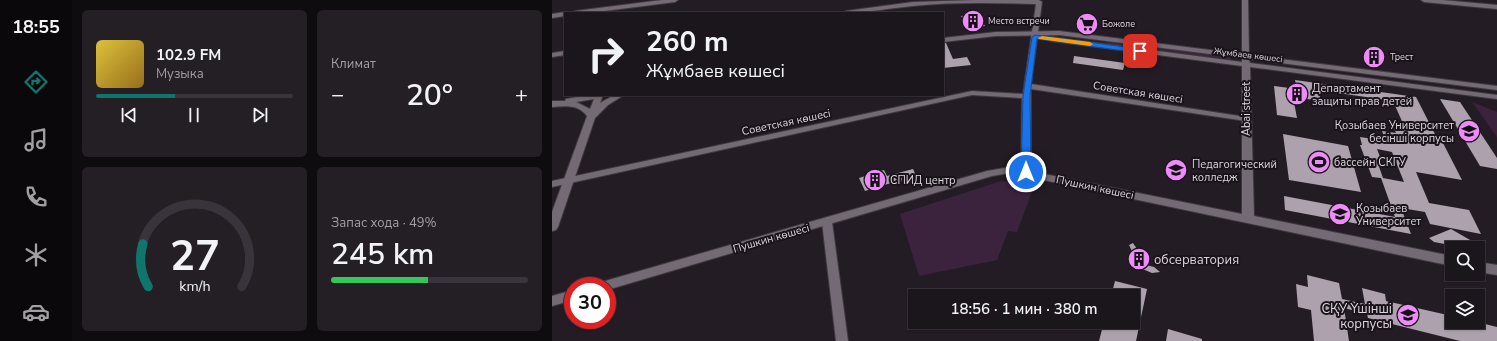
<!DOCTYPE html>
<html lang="ru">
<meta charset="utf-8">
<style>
:root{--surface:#1b151c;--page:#241e25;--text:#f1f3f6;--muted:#a09fa3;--line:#39343b;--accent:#0f766e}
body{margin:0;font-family:"Nunito Sans",sans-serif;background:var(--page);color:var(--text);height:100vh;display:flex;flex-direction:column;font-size:15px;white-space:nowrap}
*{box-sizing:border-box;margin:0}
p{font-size:13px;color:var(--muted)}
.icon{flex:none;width:22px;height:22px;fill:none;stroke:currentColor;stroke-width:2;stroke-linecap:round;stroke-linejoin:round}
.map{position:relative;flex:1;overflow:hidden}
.drawer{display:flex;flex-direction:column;gap:10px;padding:10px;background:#0f0c0f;width:480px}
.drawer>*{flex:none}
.guide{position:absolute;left:12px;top:12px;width:380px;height:84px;border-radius:0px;box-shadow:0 1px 3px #0004,0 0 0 1px var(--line);background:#1b151c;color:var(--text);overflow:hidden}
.tools{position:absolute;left:893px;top:241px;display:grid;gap:8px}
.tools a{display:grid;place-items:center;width:40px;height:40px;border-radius:0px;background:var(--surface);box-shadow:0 1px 3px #0004,0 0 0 1px var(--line);font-size:20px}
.speed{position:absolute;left:12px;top:277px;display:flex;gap:8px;font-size:20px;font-weight:700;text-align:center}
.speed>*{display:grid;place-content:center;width:52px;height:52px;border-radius:50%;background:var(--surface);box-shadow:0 1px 3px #0004,0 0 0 1px var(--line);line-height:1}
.speed .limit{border:6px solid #d22;background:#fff;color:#111}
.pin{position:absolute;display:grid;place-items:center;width:34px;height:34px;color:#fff;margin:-17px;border-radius:8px;box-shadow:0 2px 6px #0006}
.me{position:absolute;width:44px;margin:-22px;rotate:0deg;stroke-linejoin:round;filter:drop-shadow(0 0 3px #0008)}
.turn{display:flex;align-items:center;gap:14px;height:84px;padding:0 16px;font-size:18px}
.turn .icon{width:52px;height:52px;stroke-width:2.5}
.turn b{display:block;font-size:28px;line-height:34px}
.big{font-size:30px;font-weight:600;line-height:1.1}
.drawer .card{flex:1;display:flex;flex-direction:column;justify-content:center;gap:6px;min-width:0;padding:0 14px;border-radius:6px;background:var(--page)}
.drawer .dial{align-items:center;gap:0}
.dial svg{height:104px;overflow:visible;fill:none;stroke:var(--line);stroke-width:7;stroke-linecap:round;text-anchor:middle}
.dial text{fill:var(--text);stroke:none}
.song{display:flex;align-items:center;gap:12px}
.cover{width:48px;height:48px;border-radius:6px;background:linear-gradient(135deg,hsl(50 70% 55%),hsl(40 70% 35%))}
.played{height:4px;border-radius:2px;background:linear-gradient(90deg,var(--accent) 40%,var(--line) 40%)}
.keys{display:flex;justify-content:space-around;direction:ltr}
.heat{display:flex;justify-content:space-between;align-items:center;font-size:22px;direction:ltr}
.charge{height:6px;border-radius:3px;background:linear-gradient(90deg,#34c759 49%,var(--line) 0)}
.drawer .tiles{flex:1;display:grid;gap:10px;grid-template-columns:repeat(2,1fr)}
.trip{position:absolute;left:356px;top:289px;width:232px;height:40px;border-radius:0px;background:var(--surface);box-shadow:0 1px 3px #0004,0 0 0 1px var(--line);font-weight:600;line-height:40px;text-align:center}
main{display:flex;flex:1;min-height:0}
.tab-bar{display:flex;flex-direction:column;width:72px;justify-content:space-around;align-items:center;background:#0b080b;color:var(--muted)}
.tab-bar .icon{width:28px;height:28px}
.tab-bar .active{color:var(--accent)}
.tab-bar b{font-size:18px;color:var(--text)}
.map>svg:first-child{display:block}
</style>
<main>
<nav class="tab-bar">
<b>18:55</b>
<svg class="icon active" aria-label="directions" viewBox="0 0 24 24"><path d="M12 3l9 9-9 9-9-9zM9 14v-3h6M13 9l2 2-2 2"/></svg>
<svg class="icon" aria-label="music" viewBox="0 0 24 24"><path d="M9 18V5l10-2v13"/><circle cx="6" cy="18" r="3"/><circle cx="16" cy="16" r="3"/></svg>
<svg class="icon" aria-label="phone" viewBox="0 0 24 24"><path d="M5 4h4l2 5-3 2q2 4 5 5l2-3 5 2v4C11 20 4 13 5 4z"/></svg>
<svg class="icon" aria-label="climate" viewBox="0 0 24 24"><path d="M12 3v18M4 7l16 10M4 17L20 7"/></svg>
<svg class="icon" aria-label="car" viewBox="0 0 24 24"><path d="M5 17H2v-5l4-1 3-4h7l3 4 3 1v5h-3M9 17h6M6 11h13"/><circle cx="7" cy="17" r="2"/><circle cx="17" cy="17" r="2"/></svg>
</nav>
<section class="drawer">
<div class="tiles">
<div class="card">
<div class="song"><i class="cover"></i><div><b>102.9 FM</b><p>Музыка</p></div></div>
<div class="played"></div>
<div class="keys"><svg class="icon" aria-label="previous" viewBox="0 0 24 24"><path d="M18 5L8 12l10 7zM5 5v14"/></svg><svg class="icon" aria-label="pause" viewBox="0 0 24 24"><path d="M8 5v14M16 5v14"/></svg><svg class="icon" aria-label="next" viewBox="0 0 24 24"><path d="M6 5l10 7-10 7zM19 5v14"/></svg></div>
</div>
<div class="card"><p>Климат</p>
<div class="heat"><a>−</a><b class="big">20°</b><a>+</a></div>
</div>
<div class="card dial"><svg viewBox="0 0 100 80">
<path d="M14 69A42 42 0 1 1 86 69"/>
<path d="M14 69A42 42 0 0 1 10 36" stroke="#0f766e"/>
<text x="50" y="56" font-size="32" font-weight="700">27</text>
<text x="50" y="72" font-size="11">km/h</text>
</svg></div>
<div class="card"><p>Запас хода · 49%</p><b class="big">245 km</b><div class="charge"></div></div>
</div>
</section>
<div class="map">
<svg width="945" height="341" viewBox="0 0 945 341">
<rect width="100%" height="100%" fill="#241c25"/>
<!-- green -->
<g fill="#3b233d">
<polygon points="555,40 678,56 678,60 553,44"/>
<polygon points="920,102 945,112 945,137"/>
<polygon points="449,181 482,186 465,232 456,231 445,260 367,276 348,214"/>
</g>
<!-- building -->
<g fill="#aca1ad" fill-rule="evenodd">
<polygon points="425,14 433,26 416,28 409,16"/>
<polygon points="391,43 394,43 401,59 415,57 419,65 391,68"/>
<polygon points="522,56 573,63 571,70 521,63"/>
<path d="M743,80l121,17 23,45 4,1 19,37 -46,-8 13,31 40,7 12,24 -51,-10 -5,-12 -24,-4 10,26 -126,-24 -1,-14 111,21 -14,-39 -9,-1 -12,-32h2l-2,-8 26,4 -4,-10 14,2 -3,-7 12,2 -12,-27 -75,-11 3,11 -28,-4 4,21 -20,-3 -3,-29 23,3zM825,149l15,3 12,30 -21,-4 -6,-17 5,1z"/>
<polygon points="888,99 908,102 945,158 945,169 928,166"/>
<polygon points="731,134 796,146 809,192 737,180"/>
<polygon points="361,169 366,180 356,183 354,181 350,182 349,180 313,191 307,178 332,170 335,176"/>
<polygon points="899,229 932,248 914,248 882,242 877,238"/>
<polygon points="581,243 585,249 591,251 592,254 590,257 594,265 602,267 608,272 600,273 588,268 577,245"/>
<polygon points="755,275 787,283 790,299 813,304 810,288 833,294 834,301 900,316 900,322 925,322 945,327 945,341 908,341 816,318 815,314 792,308 797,341 762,341 759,310 746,307 744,284 756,287"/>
<polygon points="563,281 595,289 584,341 547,341 552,322 581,322 581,296 559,296"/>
<polygon points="616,329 650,339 650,341 614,341"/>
</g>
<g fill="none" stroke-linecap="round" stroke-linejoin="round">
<!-- street casing -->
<g stroke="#3f393f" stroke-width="2">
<g id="street">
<path d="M422,0h65l3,2 -11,82 215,33 4,2 -4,2 -215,-32v83l-5,3 -5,-3 1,-74 -50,-3 -420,92v-6l420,-90 51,3 13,-90c-41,-1 -82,-2 -123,2 -23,2 -46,7 -70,7l3,-2 67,-9z"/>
<polygon points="13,51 13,55 0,57 0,53"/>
<polygon points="275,218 279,220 280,222 296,341 284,341 270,222 271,220"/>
</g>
</g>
<!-- secondary casing -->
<g stroke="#3f393f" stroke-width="2">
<g id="secondary">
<polygon points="110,0 126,0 123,2 37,13 20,13 23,11"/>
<polygon points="690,0 696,0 697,55 945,86 945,90 697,59 698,63 945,95 945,99 698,67 702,216 900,256 900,266 458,173 440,176 55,290 55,286 47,286 48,282 53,281 435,171 458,167 690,214 690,66 499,41 496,39 499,37 690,62 690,58 507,35 444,36 391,42 391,38 444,32 507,31 690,54"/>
<polygon points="869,0 890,0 945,5 945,9 872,2"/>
<polygon points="13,12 15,13 13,13 13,16 0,18 0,14"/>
<path d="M35,95h16l-3,8 14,-8h10l-16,10 -13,13 -37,109 -2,3 -4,1v-19l35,-96c-9,-12 -21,-10 -35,-9v-6h13l1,-2zM42,99l-4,10 -14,-7z"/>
<polygon points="926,262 945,265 945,275 926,272"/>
<polygon points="21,290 21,300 0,306 0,296"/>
</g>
</g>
<!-- street -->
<use href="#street" fill="#746a75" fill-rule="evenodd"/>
<!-- secondary -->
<use href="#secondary" fill="#746a75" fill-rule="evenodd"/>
</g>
<!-- route -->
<polygon fill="#1a73e8" stroke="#114b97" points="483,35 588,49 591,51 588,53 485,39 478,96 479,172 474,175 469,172 471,96 480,37"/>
<!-- slow -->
<polygon fill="#f59e0b" points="490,36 538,42 541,44 538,46 487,39 486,38"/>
<!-- icons -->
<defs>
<g id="building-disc" transform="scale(1.15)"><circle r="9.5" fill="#ee8bf8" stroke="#1b131c"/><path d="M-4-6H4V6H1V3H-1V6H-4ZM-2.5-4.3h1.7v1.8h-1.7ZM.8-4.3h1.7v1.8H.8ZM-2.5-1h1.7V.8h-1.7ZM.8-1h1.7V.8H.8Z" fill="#111"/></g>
<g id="supermarket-disc" transform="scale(1.15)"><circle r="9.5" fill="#ee8bf8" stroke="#1b131c"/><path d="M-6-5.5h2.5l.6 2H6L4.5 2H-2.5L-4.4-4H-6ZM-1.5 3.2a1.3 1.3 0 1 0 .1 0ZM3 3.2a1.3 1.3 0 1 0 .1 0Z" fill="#111"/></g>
<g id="university-disc" transform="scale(1.15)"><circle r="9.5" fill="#ee8bf8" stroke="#1b131c"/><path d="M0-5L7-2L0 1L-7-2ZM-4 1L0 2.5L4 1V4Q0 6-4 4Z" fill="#111"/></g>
<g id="stadium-disc" transform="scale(1.15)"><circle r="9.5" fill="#ee8bf8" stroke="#1b131c"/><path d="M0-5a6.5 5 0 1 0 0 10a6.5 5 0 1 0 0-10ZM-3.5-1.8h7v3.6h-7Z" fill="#111"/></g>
<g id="school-disc" transform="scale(1.15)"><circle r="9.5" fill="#ee8bf8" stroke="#1b131c"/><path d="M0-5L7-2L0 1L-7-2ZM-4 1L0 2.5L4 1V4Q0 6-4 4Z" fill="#111"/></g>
</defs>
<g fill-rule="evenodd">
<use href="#building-disc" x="421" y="21"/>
<use href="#supermarket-disc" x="535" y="24"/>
<use href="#building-disc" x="822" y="57"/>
<use href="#building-disc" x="745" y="94"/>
<use href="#university-disc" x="917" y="131"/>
<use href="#stadium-disc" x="767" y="162"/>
<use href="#school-disc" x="624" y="170"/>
<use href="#building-disc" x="323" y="180"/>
<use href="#university-disc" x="788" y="214"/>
<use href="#building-disc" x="587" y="259"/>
<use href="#university-disc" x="856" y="315"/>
</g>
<g text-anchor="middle" stroke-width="4" stroke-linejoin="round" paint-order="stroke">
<!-- far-poi labels -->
<g font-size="9" fill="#dcd6dc" stroke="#1b131c" text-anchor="start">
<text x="436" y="24">Место встречи</text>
<text x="550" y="27">Божоле</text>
<text x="838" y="60">Трест</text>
</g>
<!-- far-street labels -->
<g font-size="9" fill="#dcd6dc" stroke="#1b131c">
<text transform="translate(696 55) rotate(7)" y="3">Жұмбаев көшесі</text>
</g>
<!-- poi labels -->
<g font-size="11" fill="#dcd6dc" stroke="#1b131c" text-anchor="start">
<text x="760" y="92">Департамент<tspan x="760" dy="13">защиты прав детей</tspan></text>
<text x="902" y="129" text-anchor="end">Қозыбаев Университет<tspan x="902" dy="13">бесінші корпусы</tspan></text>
<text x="782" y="166">бассейн СКГУ</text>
<text x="640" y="168">Педагогический<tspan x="640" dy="13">колледж</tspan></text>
<text x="338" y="184">СПИД центр</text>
<text x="804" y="212">Қозыбаев<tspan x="804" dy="13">Университет</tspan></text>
</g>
<!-- street labels -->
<g font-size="11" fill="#dcd6dc" stroke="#1b131c">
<text transform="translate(586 92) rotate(9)" y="4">Советская көшесі</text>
<text transform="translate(694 109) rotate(-90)" y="4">Abai street</text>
<text transform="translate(234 122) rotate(-12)" y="4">Советская көшесі</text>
<text transform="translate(543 187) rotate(12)" y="4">Пушкин көшесі</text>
<text transform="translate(219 238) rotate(-16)" y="4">Пушкин көшесі</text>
</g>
<!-- near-poi labels -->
<g font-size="13" fill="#dcd6dc" stroke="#1b131c" text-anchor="start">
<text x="602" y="264">обсерватория</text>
<text x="840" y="313" text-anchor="end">СҚУ Үшінші<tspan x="840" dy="15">корпусы</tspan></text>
</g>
</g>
</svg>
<div class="tools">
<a><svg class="icon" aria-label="search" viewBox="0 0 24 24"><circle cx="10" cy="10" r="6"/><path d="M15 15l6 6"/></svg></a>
<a><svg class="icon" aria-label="layers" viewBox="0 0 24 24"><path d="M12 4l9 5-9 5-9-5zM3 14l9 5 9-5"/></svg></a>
</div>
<div class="speed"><div class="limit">30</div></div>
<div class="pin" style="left:588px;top:51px;background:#d93025"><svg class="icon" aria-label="arrive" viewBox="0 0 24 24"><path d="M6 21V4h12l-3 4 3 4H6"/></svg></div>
<svg class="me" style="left:474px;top:172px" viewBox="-20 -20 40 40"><circle r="17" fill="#1a73e8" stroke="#fff" stroke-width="3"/><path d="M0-11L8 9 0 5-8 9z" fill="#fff"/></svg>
<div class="trip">18:56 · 1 мин · 380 m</div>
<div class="guide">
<div class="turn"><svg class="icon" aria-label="right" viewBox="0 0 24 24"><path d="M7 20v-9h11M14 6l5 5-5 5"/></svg><div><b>260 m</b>Жұмбаев көшесі</div></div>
</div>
</div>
</main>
